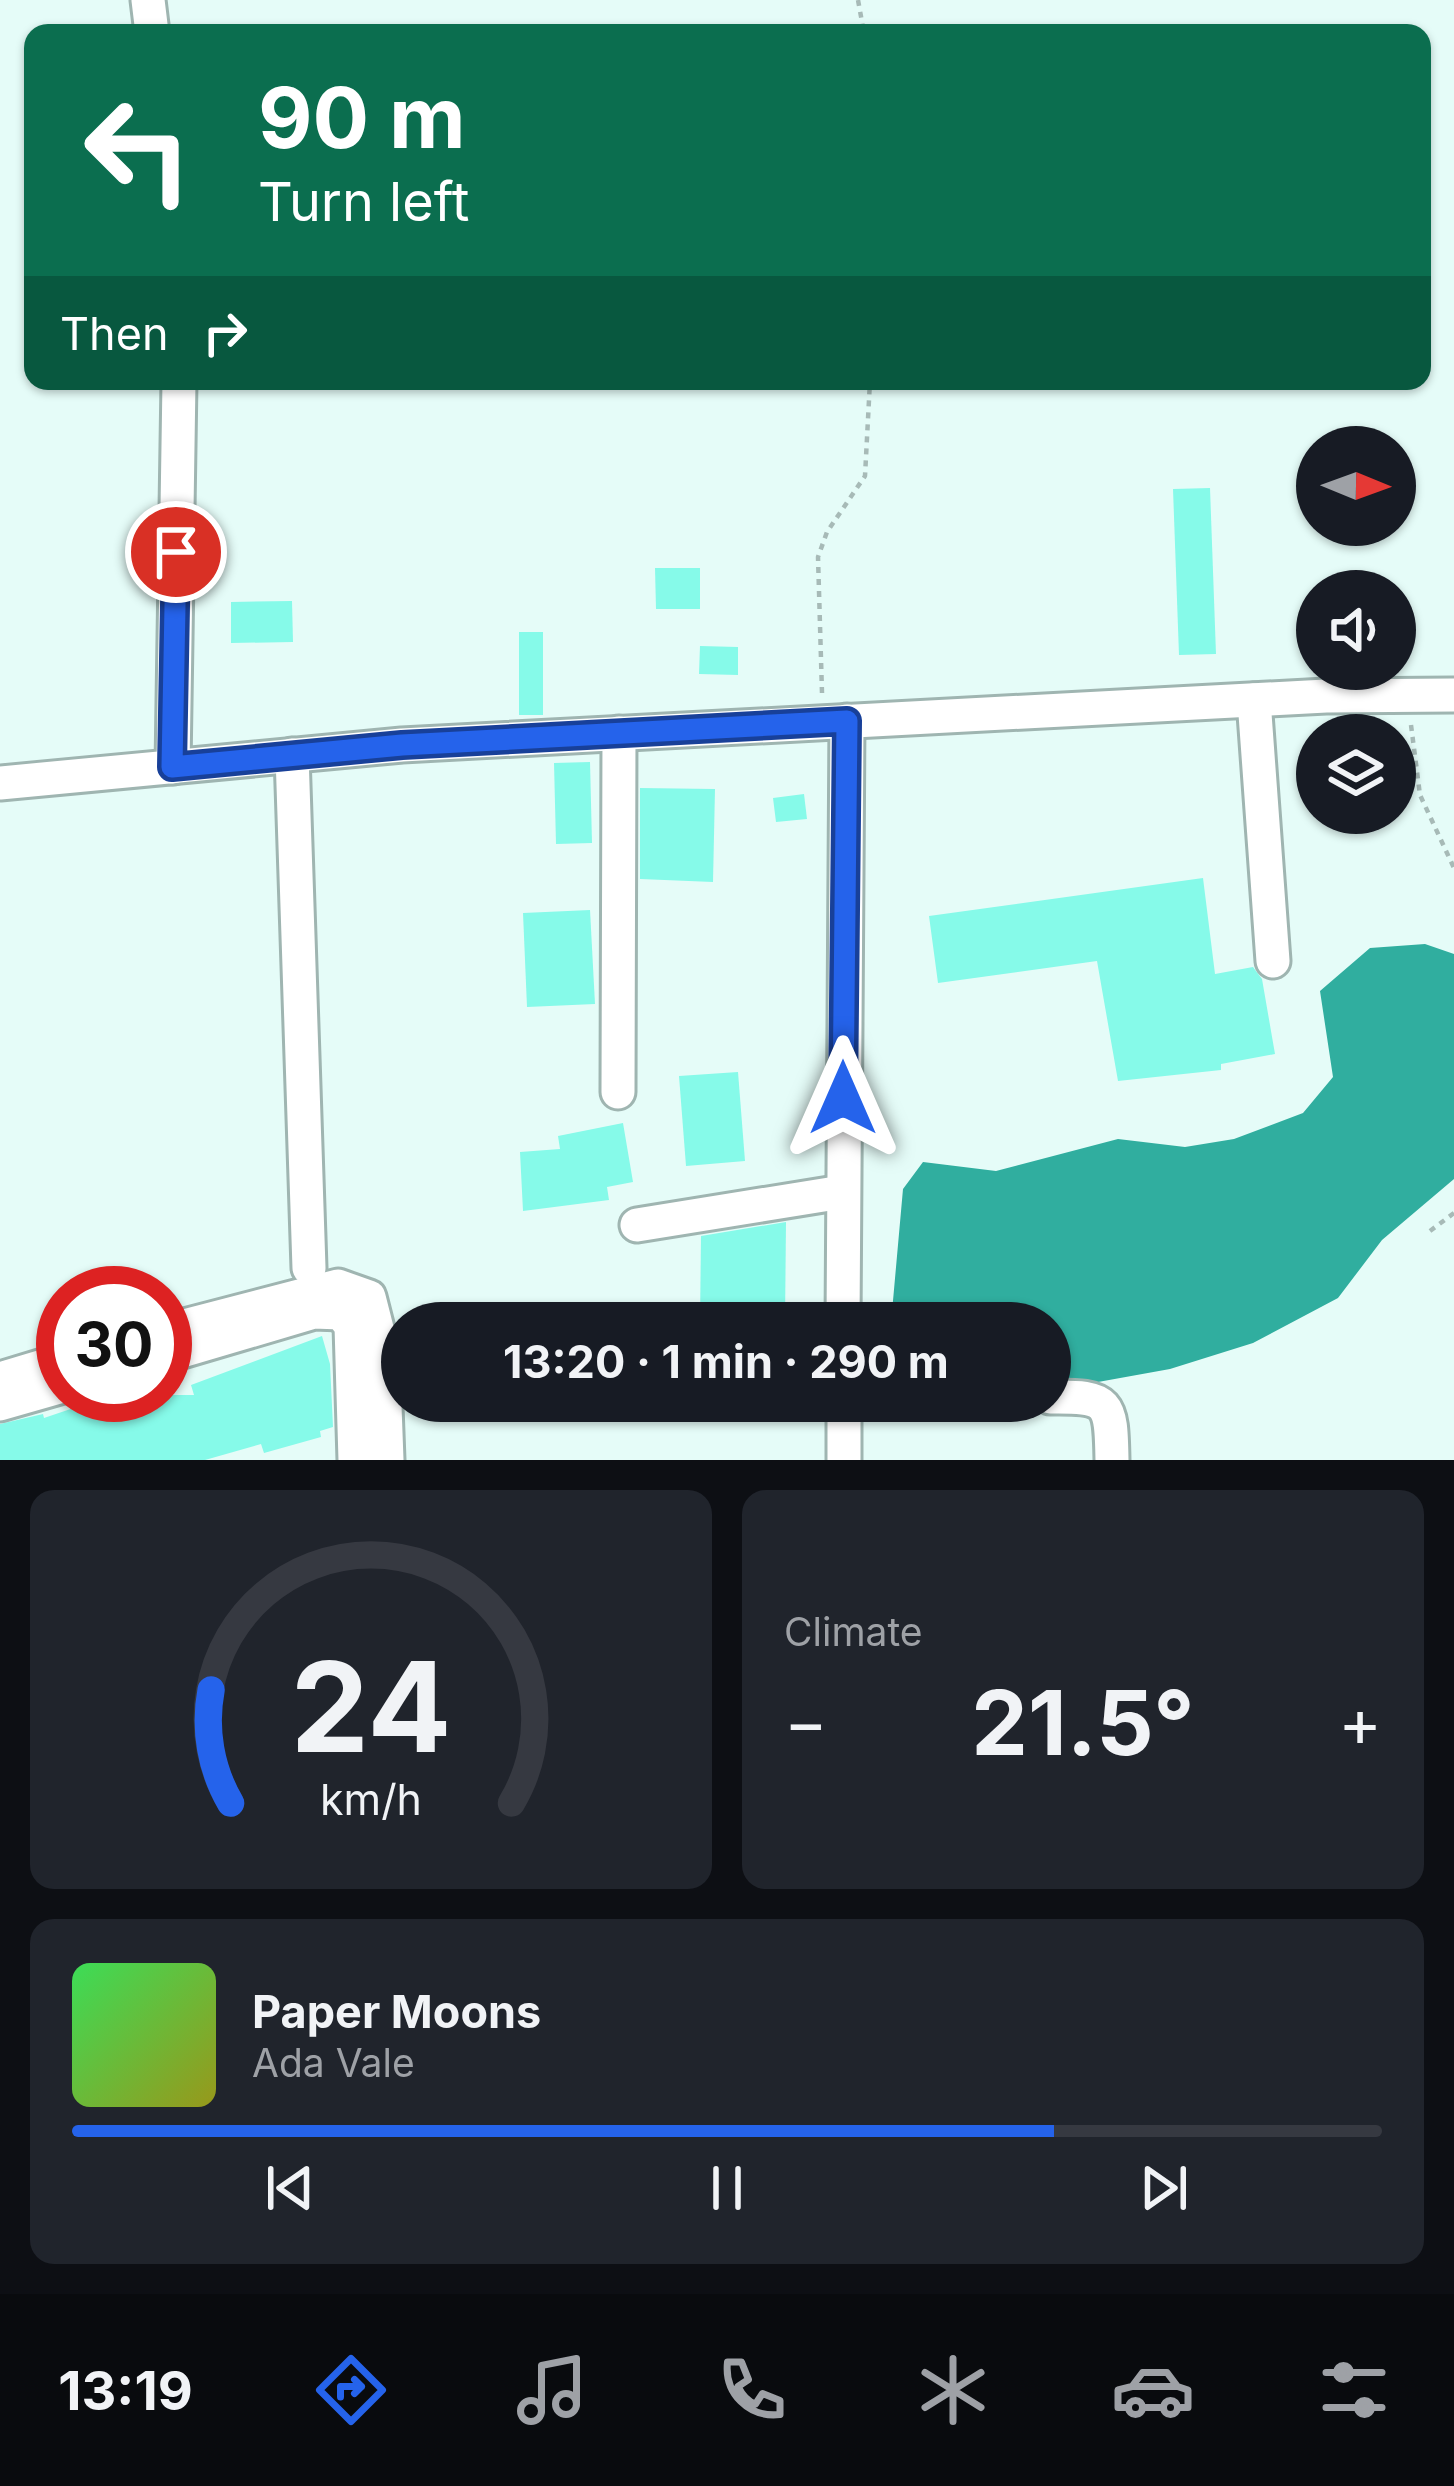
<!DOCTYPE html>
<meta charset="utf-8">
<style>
:root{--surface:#171b24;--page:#20242c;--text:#f1f3f6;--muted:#9ea1a6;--line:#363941;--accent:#2563eb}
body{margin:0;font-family:Inter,sans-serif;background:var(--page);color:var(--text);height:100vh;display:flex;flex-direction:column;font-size:45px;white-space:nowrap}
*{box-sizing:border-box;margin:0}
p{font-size:39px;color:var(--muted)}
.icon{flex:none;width:66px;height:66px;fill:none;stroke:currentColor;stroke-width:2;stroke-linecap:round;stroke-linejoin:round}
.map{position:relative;height:1460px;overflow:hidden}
.panel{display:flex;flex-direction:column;gap:30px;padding:30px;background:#0d0f14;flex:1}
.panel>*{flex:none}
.banner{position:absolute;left:24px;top:24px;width:1407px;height:366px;border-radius:24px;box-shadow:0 3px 9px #0004;background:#0b6e4f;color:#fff;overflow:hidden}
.needle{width:78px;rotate:91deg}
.fabs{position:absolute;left:1296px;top:426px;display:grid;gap:24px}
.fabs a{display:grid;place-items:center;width:120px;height:120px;border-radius:50%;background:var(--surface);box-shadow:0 3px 9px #0004;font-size:60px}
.speed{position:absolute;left:36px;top:1266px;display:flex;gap:24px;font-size:60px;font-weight:700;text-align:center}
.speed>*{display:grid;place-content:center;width:156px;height:156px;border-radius:50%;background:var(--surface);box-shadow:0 3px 9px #0004;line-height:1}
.speed .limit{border:18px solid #d22;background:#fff;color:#111}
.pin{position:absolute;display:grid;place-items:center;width:102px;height:102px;color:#fff;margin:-51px;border:6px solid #fff;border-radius:50%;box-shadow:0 3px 12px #0007}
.me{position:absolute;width:132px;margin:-66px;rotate:0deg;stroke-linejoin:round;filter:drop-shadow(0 0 9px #0008)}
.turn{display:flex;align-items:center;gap:42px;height:252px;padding:0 36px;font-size:54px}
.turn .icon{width:156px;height:156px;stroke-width:2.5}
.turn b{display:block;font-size:84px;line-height:102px}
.then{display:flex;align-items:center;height:114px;padding:0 36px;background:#0003;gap:24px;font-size:45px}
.big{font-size:90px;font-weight:700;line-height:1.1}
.panel .tile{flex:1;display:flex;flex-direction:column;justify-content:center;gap:18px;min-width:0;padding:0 42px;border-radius:24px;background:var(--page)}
.panel .dial{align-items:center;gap:0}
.dial svg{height:312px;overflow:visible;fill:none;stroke:var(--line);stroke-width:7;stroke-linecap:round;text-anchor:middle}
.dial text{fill:var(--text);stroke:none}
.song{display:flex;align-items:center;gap:36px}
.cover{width:144px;height:144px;border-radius:18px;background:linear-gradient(135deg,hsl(130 70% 55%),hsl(60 70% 35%))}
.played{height:12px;border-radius:6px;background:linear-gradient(90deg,var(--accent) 75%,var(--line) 75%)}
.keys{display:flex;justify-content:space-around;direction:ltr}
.heat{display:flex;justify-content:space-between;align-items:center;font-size:66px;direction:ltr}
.panel .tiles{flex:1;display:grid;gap:30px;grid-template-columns:1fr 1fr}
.tile:last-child{grid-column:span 2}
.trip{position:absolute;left:381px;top:1302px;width:690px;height:120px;border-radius:60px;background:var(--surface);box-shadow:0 3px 9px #0004;font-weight:700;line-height:120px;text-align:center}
.tabs{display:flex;height:192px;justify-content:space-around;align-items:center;background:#090b0e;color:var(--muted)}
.tabs .icon{width:84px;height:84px}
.tabs .selected{color:var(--accent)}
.tabs b{font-size:54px;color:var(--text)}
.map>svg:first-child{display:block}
</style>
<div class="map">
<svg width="1454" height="1460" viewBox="0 0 1454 1460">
<rect width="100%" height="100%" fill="#e5fcf8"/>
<!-- water -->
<polygon fill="#30ae9f" points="1425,944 1454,954 1454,1179 1382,1240 1338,1298 1253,1343 1170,1369 1098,1382 1050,1382 1050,1323 891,1323 903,1189 923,1162 996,1171 1118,1139 1185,1147 1234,1139 1303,1113 1333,1077 1320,991 1370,948"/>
<!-- building -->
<g fill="#86fae9">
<polygon points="1210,488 1216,654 1179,655 1173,489"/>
<polygon points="655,568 700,568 700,609 656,609"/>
<polygon points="292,601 293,642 231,643 231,602"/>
<rect x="519" y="632" width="24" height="83"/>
<polygon points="700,646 738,647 738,675 699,674"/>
<polygon points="590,762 592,843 556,844 554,763"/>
<polygon points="640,788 715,789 713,882 640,879"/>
<polygon points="804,794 807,819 776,822 773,798"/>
<polygon points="1203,878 1215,974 1253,967 1262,979 1275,1054 1221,1064 1221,1070 1118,1081 1097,961 938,983 929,916"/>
<polygon points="590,910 595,1004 527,1007 523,913"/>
<polygon points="738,1072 745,1161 686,1166 679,1076"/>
<polygon points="623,1123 633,1182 607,1187 609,1200 523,1211 520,1152 560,1149 558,1136"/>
<polygon points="786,1222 785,1323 700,1323 701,1236"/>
<polygon points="322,1336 330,1364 333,1427 320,1431 321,1437 264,1453 261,1444 205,1460 0,1460 0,1424 43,1414 44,1418 112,1395 194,1395 191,1385"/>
</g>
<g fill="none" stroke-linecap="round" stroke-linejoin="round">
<!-- street casing -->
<g stroke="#9fb5b1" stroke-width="39">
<g id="street">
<polyline points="148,0 152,33"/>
<polyline points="1254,700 1273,961"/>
<polyline points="292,755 309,1268"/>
<polyline points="173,767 179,381"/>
<polyline points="0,783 402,745 1326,696 1454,695"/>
<polyline points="618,1092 619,733"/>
<polyline points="637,1225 842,1192"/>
<polyline points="843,1323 847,721"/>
<polyline points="165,1331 338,1286 369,1297 383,1352 387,1460"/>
<polyline points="165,1356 314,1312 341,1313 351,1326 355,1460"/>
<polyline points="0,1379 63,1360"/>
<path d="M1050,1397c60,-1 61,5 62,63"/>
<polyline points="844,1401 844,1460"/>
<polyline points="844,1403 911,1401"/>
<polyline points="0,1404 63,1386"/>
</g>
</g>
<!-- path -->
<g stroke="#a7bab7" stroke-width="4.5" stroke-dasharray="6 6" stroke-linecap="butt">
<polyline points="858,0 864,33"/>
<polyline points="822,693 818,557 827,532 865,476 870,381"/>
<polyline points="1411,725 1420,795 1454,868"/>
<polyline points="1430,1231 1454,1213"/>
</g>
<!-- street -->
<use href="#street" stroke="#fff" stroke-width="33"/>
</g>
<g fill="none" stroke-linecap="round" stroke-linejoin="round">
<!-- route casing -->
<g stroke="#184099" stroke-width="30">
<polyline id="route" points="176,552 172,767 402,745 847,721 843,1098"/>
</g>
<!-- route -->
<use href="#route" stroke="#2563eb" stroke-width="21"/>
</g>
</svg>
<div class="fabs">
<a><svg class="needle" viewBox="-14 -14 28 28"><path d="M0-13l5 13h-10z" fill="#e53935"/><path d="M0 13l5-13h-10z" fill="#9ea1a6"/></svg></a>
<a><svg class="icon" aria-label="sound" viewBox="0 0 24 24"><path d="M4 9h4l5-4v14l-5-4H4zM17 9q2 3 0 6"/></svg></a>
<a><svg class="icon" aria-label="layers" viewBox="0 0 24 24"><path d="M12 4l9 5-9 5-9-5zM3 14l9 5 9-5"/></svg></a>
</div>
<div class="speed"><div class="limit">30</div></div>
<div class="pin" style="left:176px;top:552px;background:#d93025"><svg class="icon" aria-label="arrive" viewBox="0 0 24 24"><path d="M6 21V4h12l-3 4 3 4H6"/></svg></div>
<svg class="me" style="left:843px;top:1098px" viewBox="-20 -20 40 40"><path d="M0-17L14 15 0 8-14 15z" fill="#2563eb" stroke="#fff" stroke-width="4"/></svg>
<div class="trip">13:20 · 1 min · 290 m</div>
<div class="banner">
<div class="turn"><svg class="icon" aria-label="left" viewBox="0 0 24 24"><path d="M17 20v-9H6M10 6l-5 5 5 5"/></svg><div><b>90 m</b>Turn left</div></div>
<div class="then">Then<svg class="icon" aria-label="right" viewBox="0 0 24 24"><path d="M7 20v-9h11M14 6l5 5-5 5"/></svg></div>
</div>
</div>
<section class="panel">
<div class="tiles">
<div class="tile dial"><svg viewBox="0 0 100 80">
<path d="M14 69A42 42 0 1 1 86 69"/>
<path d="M14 69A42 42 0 0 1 9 40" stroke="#2563eb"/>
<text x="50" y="56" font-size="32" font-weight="700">24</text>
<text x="50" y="72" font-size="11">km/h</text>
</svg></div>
<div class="tile"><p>Climate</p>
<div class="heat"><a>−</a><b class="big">21.5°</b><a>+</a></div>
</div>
<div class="tile">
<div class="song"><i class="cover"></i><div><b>Paper Moons</b><p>Ada Vale</p></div></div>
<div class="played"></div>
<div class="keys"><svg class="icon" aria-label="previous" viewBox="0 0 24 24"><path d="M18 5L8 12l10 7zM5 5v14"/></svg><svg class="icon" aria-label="pause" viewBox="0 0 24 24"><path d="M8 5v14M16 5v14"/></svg><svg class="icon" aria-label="next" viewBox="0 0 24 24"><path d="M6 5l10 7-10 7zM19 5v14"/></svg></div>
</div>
</div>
</section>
<nav class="tabs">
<b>13:19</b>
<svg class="icon selected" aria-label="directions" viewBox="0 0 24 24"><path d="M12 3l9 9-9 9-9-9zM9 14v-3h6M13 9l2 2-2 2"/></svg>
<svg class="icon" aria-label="music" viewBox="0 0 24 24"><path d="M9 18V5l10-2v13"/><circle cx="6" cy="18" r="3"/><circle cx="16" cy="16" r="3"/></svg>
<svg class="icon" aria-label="phone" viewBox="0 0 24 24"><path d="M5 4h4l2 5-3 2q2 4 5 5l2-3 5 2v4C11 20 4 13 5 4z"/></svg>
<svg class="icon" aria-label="climate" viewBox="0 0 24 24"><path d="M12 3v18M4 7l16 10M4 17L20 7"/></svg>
<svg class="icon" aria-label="car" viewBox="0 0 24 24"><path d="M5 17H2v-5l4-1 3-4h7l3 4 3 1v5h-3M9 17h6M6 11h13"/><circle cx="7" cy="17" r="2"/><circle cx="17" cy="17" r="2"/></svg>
<svg class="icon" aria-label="filters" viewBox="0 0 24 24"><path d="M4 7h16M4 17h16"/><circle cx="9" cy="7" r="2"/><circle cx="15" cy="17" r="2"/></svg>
</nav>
